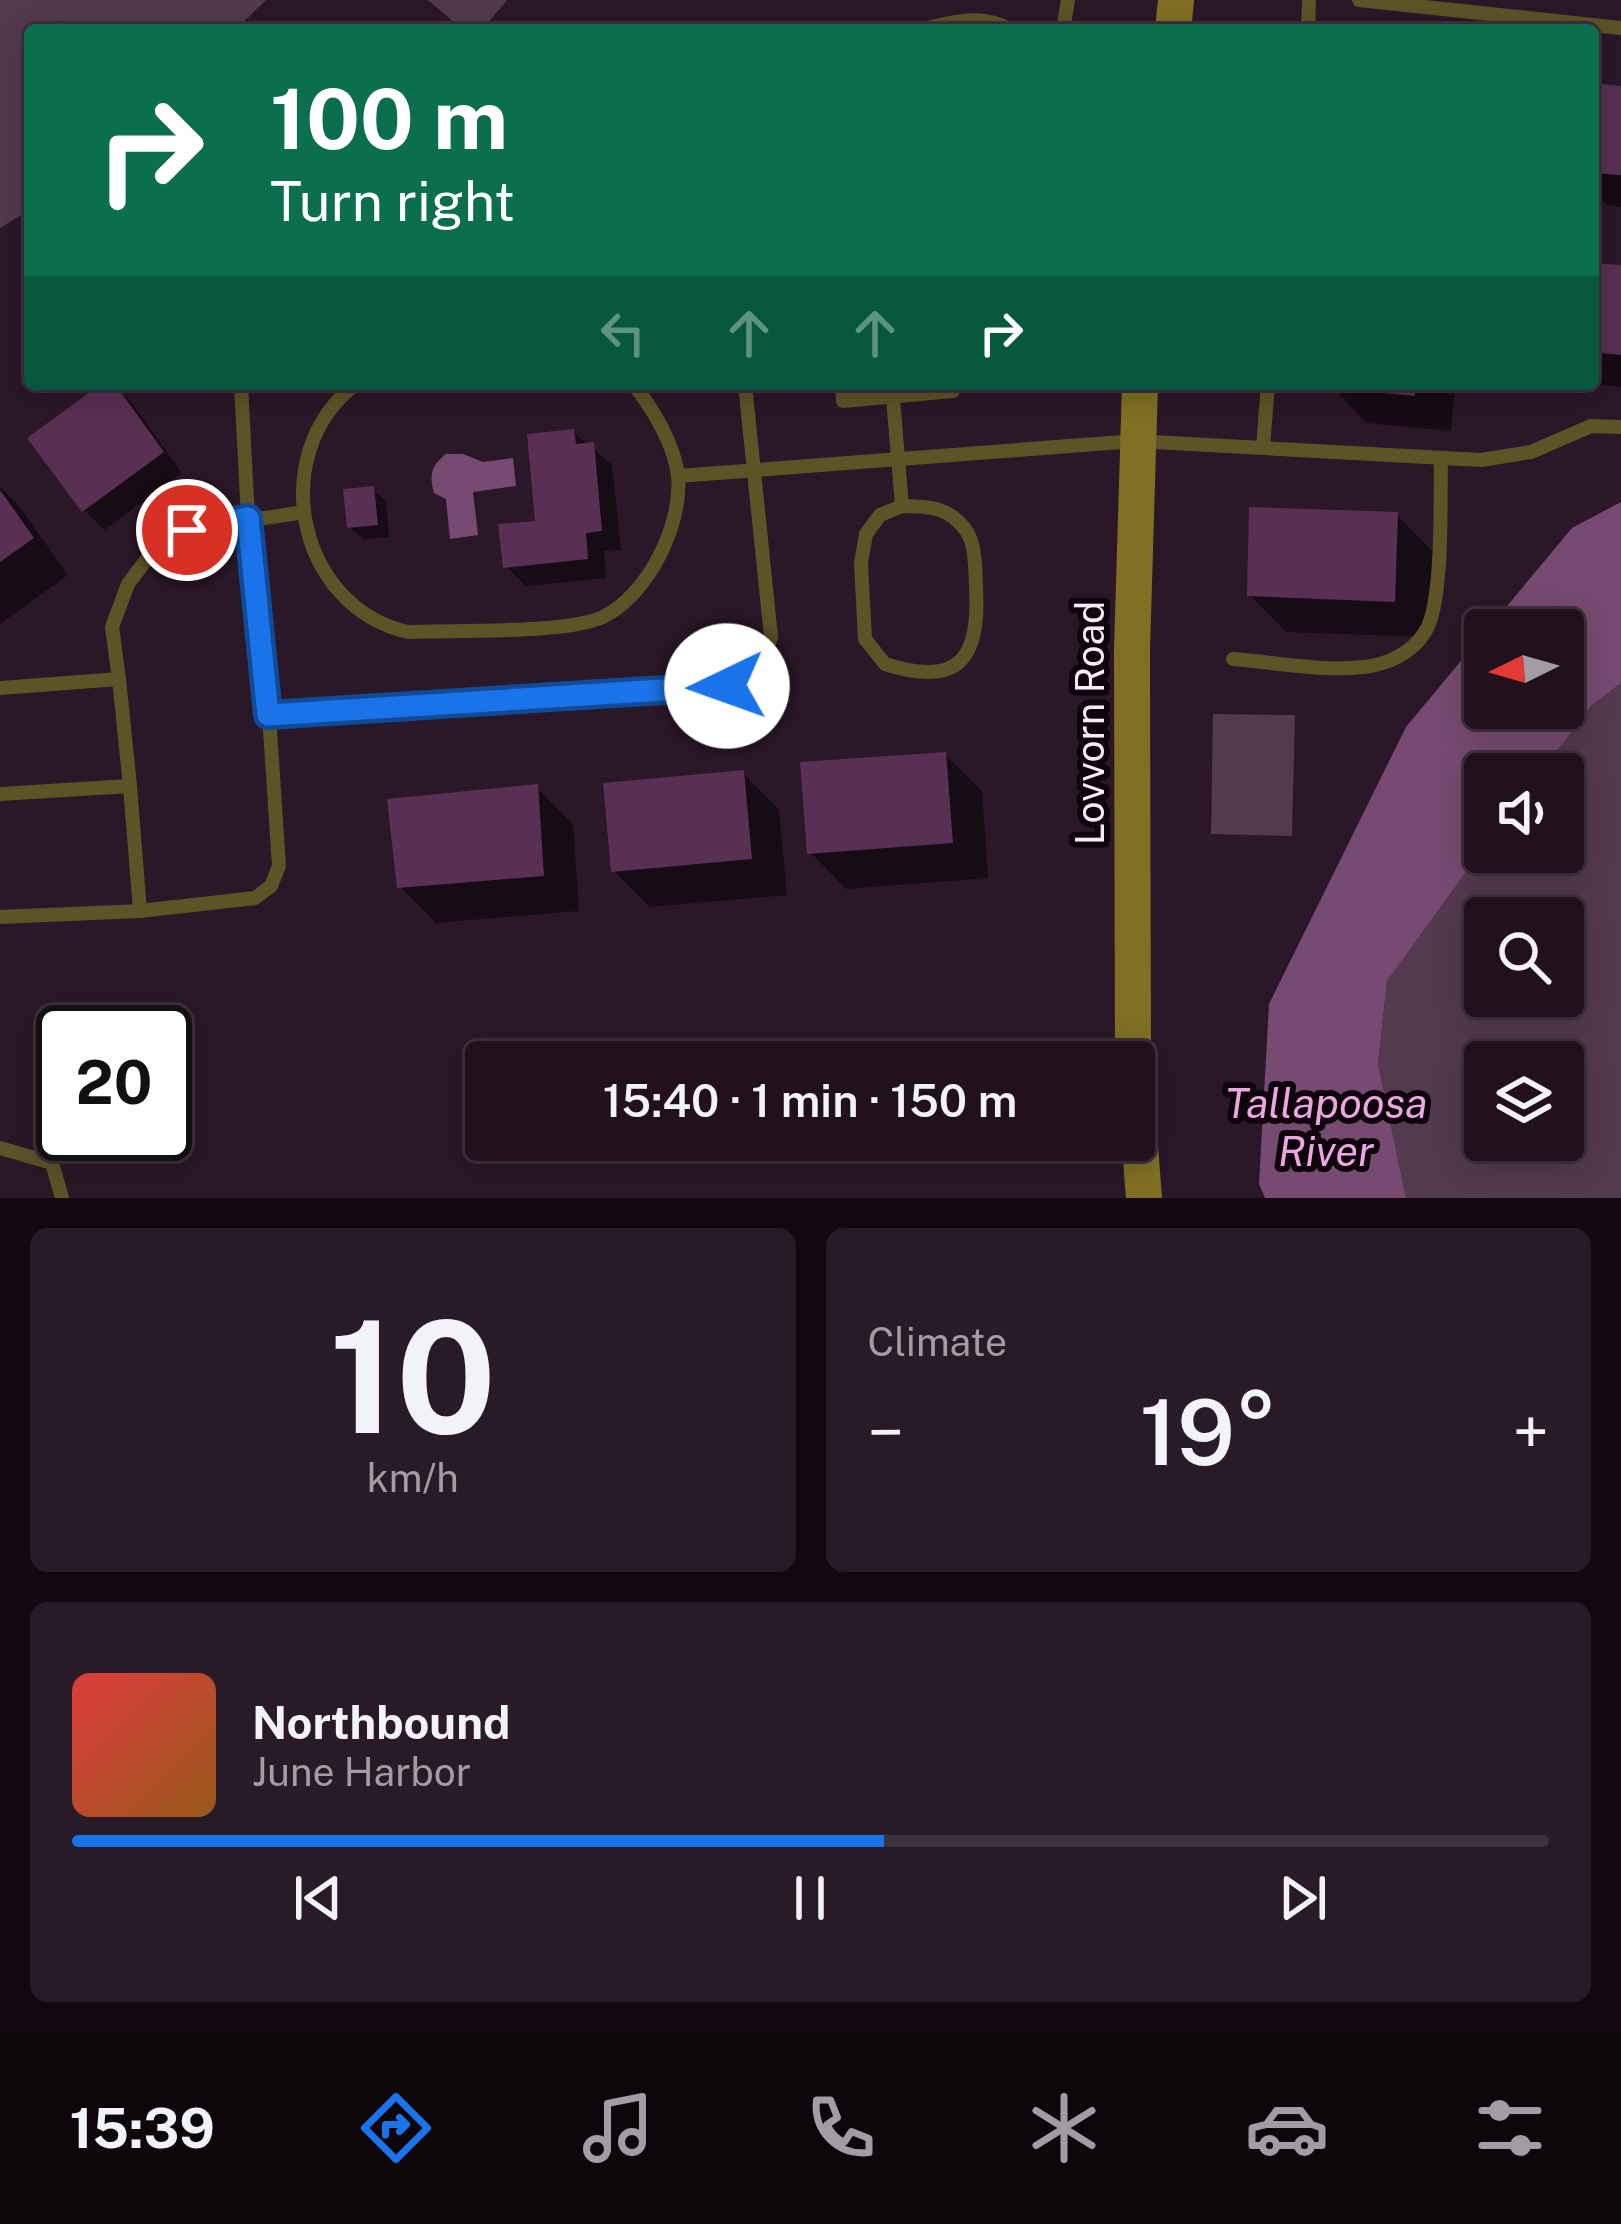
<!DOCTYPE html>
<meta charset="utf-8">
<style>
:root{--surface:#20111d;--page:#281a26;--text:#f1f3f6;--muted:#a29da4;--line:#3d313b;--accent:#1a73e8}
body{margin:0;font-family:"Public Sans",sans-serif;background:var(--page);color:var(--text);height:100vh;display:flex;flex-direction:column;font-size:45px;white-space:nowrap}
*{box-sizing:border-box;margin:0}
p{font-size:39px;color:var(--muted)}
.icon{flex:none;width:66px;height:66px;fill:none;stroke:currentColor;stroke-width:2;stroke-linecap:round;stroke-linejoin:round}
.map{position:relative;height:1198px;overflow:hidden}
.panel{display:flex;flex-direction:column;gap:30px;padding:30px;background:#120910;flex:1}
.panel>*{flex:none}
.banner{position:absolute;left:24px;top:24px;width:1575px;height:366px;border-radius:12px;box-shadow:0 6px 30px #0003,0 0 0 3px var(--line);background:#0b6e4f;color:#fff;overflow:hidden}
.needle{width:78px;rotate:265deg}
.controls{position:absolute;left:1464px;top:609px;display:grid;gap:24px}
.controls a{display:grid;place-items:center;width:120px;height:120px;border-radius:12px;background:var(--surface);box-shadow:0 6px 30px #0003,0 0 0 3px var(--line);font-size:60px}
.speed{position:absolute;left:36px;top:1005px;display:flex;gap:24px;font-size:60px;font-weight:700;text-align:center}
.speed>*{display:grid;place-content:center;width:156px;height:156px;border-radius:50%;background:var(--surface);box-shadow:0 6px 30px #0003,0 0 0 3px var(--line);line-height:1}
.speed .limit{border:6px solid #111;border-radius:18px;background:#fff;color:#111}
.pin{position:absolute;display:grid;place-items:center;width:102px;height:102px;color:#fff;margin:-51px;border:6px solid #fff;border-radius:50%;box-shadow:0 3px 12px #0007}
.me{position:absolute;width:132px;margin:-66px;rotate:267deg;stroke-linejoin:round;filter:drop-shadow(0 0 9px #0008)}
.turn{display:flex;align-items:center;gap:42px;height:252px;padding:0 48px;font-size:54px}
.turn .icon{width:156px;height:156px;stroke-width:2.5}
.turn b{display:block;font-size:84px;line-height:102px}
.lanes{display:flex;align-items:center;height:114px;padding:0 48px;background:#0003;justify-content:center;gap:60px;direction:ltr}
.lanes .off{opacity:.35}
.big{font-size:90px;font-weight:600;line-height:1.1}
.panel .tile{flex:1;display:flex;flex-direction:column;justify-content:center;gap:18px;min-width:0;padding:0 42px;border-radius:18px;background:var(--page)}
.panel .dial{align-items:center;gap:0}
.dial b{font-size:156px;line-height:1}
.song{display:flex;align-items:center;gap:36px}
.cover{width:144px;height:144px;border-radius:18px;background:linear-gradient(135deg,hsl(0 70% 55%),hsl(30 70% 35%))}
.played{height:12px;border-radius:6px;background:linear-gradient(90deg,var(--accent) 55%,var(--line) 55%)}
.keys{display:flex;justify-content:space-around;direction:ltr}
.heat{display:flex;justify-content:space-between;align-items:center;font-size:66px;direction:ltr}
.panel .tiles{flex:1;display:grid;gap:30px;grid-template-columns:1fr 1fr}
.tile:last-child{grid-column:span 2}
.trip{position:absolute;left:465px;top:1041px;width:690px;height:120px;border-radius:12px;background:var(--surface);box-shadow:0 6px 30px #0003,0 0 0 3px var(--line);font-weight:600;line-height:120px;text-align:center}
.tabs{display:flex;height:192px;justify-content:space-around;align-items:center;background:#0d070c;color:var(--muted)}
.tabs .icon{width:84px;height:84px}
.tabs .selected{color:var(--accent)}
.tabs b{font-size:54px;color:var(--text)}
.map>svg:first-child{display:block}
</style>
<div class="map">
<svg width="1621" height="1198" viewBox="0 0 1621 1198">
<rect width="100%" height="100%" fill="#2a1727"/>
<!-- green -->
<g fill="#543a4f" fill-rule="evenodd">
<polygon points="0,0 266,0 235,30 30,30 30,210 0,228"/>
<polygon points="507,0 482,30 463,30 428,0"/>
<path d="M1621,683v515h-215l-28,-134 9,-83 98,-135v6h78v-78h-23l51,-68zM1485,918h78v78h-78zM1485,1062h78v78h-78z"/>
<polygon points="1213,714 1295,715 1292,836 1211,834"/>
</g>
<!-- water -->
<g fill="#774b71">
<path d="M446,454h17l20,8 30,-4 3,28 -43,6 5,43 -28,4 -4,-40 -12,-6c-5,-18 -3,-27 12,-39z"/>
<polygon points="1621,502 1621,683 1591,706 1540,774 1485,774 1485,846 1387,981 1378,1064 1406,1198 1265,1198 1259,1184 1269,1004 1406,727 1485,632 1485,708 1563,708 1563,630 1487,630 1572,528"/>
</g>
<!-- shadow -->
<g fill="#0007">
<polygon points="1593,86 1621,89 1621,207 1607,205 1593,192"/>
<polygon points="1593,266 1621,268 1621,387 1593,384"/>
<polygon points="106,384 113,384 130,401 182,473 104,530 84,510"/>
<polygon points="1330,384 1455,384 1451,431 1366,423"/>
<polygon points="573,432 612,465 621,550 604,551 606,578 526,586 506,566 539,523"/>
<polygon points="0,487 19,506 68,575 0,624"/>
<polygon points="373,489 386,502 389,537 363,539 349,526"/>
<polygon points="1397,515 1433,552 1430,637 1286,632 1250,595"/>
<polygon points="945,755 982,791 988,878 846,889 810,852"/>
<polygon points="743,773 779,810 787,895 650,907 614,871"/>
<polygon points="537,788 573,824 579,911 436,923 400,887"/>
</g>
<!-- building -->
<g fill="#5a2f54">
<polygon points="1593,83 1621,86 1621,175 1593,173"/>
<polygon points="1593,263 1621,265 1621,355 1593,352"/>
<polygon points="101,384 115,384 164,452 82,512 27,438"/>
<polygon points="1320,384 1416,384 1415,396 1320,387"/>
<polygon points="574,429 576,444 594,442 602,531 586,533 588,559 503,568 498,524 535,521 527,434"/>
<polygon points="374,486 378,525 347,528 343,489"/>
<polygon points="0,490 34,538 0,562"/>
<polygon points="1249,507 1398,512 1395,602 1247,596"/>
<polygon points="946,752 953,843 807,854 800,762"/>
<polygon points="744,770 752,859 611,872 603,783"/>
<polygon points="538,784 544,876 397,888 387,799"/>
</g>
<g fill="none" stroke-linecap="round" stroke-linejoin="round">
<!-- lane -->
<g stroke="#5c5327" stroke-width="14">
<polyline points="1359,0 1621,28"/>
<path d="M923,29c31,-7 59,-16 88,1"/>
<polyline points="1063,30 1068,0"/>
<polyline points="1308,30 1309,0"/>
<polyline points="241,384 248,518 269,715"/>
<path d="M356,384c-91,69 -59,223 52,248 45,-2 159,2 195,-15 45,-22 80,-93 75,-142 -4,-31 -26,-68 -45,-91"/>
<polyline points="842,384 843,401 953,391 952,384"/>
<path d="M893,398l9,108 -22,9 -14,19 -5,29 4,76 20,25c75,24 95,-6 91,-77 -1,-17 0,-41 -9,-55 -16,-25 -39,-26 -65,-26"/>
<polyline points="1263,447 1268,384"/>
<polyline points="678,476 1135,441 1481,460 1531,452 1591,426 1621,427"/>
<path d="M1233,659c40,3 92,13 130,8 24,-2 49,-14 62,-35 19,-29 15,-136 16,-174"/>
<polyline points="119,679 112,627 128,584 156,547 187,530 304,512"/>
<polyline points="0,688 119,679 130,786 0,794"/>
<polyline points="130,786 140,911"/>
<polyline points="0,917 140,911 255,898 271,886 279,866 269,715 727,686 759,672 771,637 745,384"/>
<polyline points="0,1148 52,1163 62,1198"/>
</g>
<!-- secondary -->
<g stroke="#7f7023" stroke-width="36">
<polyline points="1173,30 1176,0"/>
<polyline points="1133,1062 1132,650 1140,384"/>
<polyline points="1134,1070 1144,1198"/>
</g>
</g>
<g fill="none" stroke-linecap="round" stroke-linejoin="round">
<!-- route casing -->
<g stroke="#114b97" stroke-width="30">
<polyline id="route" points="187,530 248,518 268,715 727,686"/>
</g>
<!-- route -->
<use href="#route" stroke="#1a73e8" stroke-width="21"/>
</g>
<g text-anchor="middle" stroke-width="12" stroke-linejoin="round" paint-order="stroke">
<!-- street labels -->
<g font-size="39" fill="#f9ebf6" stroke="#0e060c">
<text transform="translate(1090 723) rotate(-90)" y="14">Lovvorn Road</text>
</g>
<!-- water labels -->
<g font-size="42" font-style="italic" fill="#eca6e1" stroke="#0e060c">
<text x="1326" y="1118">Tallapoosa<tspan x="1326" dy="48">River</tspan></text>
</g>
</g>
</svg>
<div class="controls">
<a><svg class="needle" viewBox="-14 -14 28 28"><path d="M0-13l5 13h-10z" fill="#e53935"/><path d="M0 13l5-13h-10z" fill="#a29da4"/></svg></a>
<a><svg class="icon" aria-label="sound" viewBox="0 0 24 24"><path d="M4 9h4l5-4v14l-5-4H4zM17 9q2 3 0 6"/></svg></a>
<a><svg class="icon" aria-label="search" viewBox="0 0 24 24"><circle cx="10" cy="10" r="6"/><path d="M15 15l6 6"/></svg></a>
<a><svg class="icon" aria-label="layers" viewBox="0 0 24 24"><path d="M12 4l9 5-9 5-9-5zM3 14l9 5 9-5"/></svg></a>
</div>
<div class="speed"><div class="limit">20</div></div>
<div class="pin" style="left:187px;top:530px;background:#d93025"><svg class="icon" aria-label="arrive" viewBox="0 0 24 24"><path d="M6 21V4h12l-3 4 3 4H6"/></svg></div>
<svg class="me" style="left:727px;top:686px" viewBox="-20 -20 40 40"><circle r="19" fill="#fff"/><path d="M0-13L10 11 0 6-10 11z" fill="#1a73e8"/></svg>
<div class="trip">15:40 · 1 min · 150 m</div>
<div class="banner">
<div class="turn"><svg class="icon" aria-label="right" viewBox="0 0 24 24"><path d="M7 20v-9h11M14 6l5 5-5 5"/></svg><div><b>100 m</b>Turn right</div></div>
<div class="lanes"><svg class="icon off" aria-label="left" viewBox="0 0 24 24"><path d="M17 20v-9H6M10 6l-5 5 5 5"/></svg><svg class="icon off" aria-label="ahead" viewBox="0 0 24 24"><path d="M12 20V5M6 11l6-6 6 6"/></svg><svg class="icon off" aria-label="ahead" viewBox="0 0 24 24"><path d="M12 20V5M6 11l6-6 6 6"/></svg><svg class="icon" aria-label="right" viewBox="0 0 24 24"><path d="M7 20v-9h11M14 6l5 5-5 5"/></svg></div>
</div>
</div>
<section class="panel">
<div class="tiles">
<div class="tile dial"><b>10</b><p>km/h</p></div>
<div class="tile"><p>Climate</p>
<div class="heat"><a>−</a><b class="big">19°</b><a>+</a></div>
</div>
<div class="tile">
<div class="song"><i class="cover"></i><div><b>Northbound</b><p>June Harbor</p></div></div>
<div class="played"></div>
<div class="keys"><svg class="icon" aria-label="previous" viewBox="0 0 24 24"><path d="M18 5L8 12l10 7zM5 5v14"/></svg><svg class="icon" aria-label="pause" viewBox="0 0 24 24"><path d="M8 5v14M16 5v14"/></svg><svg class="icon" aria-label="next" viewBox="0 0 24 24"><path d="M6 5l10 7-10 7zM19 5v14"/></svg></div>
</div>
</div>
</section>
<nav class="tabs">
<b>15:39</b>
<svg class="icon selected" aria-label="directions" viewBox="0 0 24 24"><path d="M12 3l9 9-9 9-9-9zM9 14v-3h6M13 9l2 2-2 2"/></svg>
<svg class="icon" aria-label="music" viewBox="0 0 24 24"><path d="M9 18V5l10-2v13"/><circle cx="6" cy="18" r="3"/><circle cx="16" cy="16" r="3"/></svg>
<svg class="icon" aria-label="phone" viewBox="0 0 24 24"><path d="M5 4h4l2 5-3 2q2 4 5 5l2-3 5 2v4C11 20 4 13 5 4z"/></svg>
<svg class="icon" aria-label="climate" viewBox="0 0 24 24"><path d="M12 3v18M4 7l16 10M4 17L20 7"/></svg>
<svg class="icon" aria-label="car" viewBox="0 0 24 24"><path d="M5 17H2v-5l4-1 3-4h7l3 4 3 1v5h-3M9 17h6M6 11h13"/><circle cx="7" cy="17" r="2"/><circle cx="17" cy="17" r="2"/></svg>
<svg class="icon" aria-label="filters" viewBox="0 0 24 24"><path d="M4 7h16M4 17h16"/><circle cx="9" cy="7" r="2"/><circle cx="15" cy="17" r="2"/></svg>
</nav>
